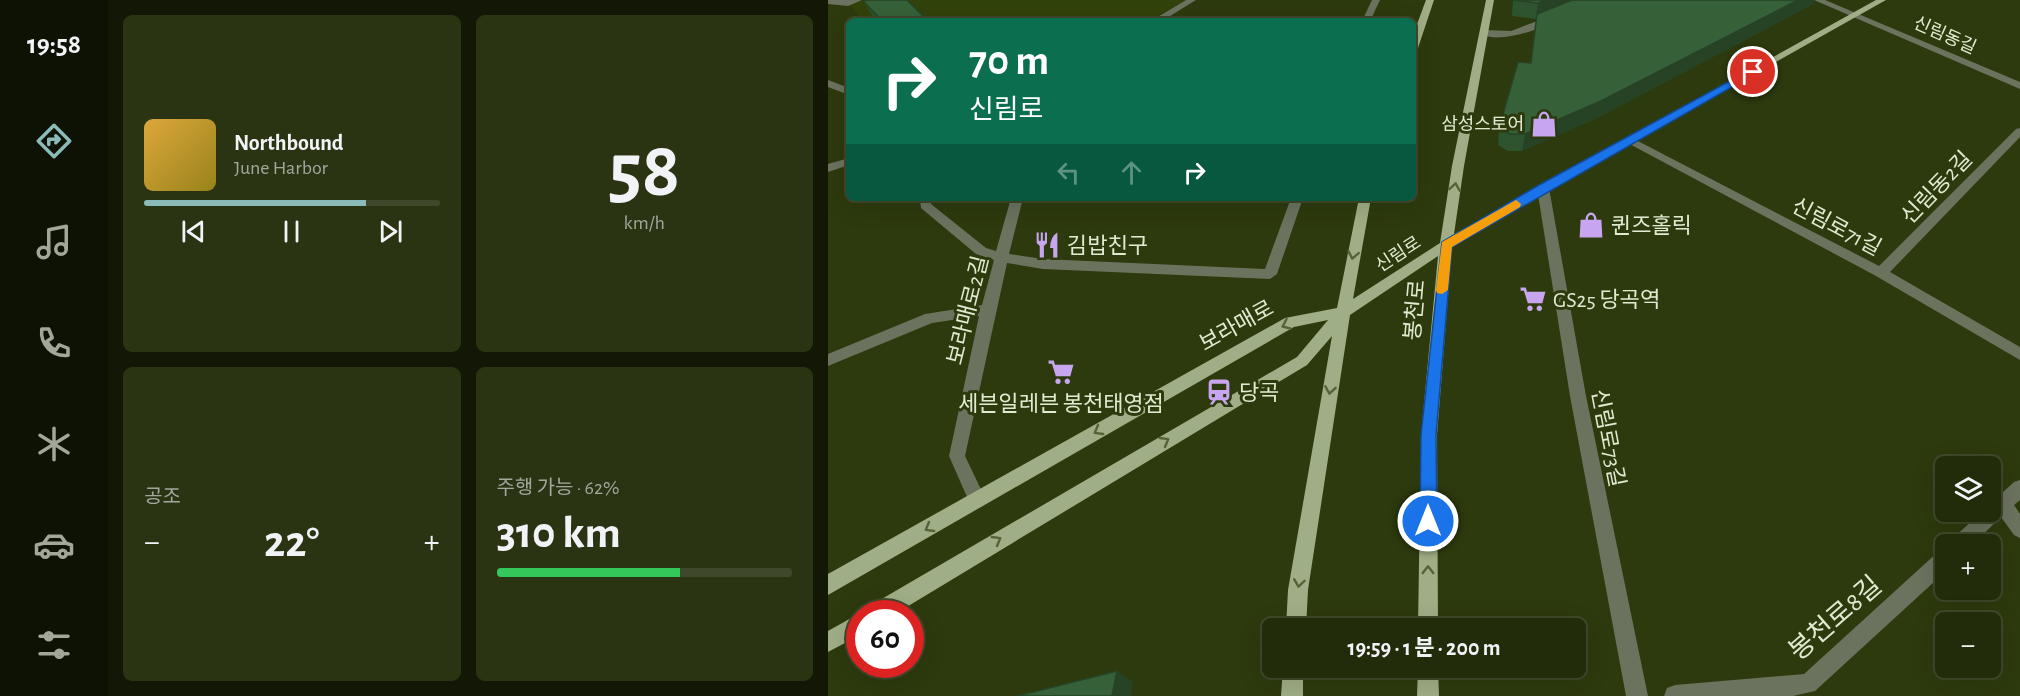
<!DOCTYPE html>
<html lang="ko">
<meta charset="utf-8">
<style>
:root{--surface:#222c0a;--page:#2a3413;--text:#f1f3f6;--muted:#a2a79c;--line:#3f482b;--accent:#8bbbb9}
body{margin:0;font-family:"Alegreya Sans","Noto Sans KR",sans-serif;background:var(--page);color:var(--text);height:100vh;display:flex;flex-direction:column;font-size:22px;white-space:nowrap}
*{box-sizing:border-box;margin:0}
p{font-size:20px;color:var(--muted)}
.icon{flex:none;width:33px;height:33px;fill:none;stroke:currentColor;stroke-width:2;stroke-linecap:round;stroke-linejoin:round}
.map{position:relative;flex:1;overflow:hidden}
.sheet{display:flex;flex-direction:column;gap:15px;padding:15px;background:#131806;width:720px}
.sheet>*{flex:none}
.hud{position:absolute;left:18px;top:18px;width:570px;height:183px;border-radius:9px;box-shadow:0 6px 24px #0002,0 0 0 2px var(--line);background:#0b6e4f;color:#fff;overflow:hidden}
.fabs{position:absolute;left:1107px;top:456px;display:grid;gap:12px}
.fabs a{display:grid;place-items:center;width:66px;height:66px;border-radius:9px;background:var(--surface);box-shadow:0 6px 24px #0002,0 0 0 2px var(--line);font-size:30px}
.speed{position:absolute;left:18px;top:600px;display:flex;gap:12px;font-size:30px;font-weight:700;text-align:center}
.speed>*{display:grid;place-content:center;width:78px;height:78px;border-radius:50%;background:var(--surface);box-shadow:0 6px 24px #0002,0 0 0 2px var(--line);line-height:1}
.speed .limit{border:9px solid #d22;background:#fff;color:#111}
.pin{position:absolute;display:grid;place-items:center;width:51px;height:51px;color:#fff;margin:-26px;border:3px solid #fff;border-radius:50%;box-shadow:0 2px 6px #0007}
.me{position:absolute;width:66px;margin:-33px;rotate:0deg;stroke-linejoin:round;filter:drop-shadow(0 0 4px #0008)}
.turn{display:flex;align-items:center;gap:21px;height:126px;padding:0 24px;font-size:27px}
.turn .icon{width:78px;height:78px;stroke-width:2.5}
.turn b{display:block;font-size:42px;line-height:51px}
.lanes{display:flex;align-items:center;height:57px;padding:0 24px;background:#0003;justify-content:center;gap:30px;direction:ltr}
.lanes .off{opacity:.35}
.big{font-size:45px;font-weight:700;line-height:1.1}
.sheet .card{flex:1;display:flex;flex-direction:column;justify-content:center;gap:9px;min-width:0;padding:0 21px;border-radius:9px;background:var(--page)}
.sheet .dial{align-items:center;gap:0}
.dial b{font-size:78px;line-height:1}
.song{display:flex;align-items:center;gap:18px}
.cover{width:72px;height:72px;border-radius:9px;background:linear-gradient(135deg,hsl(40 70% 55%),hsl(50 70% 35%))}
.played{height:6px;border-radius:3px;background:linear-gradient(90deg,var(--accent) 75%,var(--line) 75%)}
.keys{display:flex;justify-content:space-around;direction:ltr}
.heat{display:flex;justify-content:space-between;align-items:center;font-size:33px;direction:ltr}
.charge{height:9px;border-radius:4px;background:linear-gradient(90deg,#34c759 62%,var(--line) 0)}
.sheet .tiles{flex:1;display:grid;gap:15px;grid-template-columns:repeat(2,1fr)}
.trip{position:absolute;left:434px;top:618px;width:324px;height:60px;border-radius:9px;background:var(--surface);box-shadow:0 6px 24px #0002,0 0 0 2px var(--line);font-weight:700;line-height:60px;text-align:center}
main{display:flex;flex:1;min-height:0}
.menu{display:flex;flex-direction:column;width:108px;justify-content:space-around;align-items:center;background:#0e1204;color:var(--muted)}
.menu .icon{width:42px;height:42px}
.menu .on{color:var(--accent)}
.menu b{font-size:27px;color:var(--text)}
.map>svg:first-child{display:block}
</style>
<main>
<nav class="menu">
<b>19:58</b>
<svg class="icon on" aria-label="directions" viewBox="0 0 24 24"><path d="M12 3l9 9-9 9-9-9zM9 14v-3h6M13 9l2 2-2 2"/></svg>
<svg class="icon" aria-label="music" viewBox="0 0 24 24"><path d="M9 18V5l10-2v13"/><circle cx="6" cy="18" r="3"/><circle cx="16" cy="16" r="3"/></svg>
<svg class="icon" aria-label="phone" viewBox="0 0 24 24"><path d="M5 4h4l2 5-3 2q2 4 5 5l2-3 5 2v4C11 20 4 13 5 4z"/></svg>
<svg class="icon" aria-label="climate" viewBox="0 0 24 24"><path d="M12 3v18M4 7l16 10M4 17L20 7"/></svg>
<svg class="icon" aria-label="car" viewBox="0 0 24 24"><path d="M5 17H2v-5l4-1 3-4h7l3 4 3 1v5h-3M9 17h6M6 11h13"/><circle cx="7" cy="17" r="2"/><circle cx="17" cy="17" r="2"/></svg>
<svg class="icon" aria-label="filters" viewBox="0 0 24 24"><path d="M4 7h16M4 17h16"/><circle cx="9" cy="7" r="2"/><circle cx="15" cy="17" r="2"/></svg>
</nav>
<section class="sheet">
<div class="tiles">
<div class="card">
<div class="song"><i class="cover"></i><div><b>Northbound</b><p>June Harbor</p></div></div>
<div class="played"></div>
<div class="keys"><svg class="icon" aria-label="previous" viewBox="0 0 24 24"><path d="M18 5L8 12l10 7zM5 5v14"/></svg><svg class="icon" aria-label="pause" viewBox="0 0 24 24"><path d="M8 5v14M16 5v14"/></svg><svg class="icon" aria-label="next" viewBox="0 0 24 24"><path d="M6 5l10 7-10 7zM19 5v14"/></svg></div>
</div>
<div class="card dial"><b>58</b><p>km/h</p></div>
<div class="card"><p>공조</p>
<div class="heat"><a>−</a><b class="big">22°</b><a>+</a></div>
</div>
<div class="card"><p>주행 가능 · 62%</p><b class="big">310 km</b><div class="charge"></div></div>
</div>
</section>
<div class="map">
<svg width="1192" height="696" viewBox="0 0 1192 696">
<rect width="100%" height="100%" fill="#2d3a0d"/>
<!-- built -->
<polygon fill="#32420b" points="36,0 357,0 320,21 34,21 22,4"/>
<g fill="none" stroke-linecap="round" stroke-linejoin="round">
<!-- minor -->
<g fill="#6b725e" fill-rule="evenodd">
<polygon points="0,0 34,0 20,6 0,4"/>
<polygon points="358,0 368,0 334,21 323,21"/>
<polygon points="544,0 552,0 542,21 534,21"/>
<polygon points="986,0 997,0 1192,82 1192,89"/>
<path d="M722,16l7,2c-15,12 -60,27 -78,15l5,-3 27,1z"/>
<polygon points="0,80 21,88 21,95 0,87"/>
<polygon points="1192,128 1192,137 1062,272 1192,347 1192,360 1048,276 796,141 802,138 806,139 1051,266 1188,129"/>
<polygon points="21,158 21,165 0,172 0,164"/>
<polygon points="715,184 721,188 758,396 820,696 798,696 742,396 709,188"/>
<polygon points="92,198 104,198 103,204 158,248 168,251 183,198 195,198 181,254 215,259 437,269 463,198 475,198 449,274 442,279 215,269 179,263 137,456 158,500 155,506 149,508 143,506 121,456 151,316 104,323 0,366 0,354 97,314 154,305 166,260 148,254 93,208"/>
<polygon points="1192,480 1192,500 1186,505 1192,514 1192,538 1186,535 1173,517 1145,544 1123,544 1125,538 1154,512 1162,512 1162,504 1186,482"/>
<polygon points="1118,549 1118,571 987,691 965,696 836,696 839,688 847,685 976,674 1111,551"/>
</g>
<!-- major -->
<g fill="#9fae86" fill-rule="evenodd">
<polygon points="598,0 606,0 590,48 585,51 585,35"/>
<polygon points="658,0 666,0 636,166 626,234 1048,0 1058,0 719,191 624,247 609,435 610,628 590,628 593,435 610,256 522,315 480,590 478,628 458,628 460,590 504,336 479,365 67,614 37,614 40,607 469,357 500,320 466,327 0,595 0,574 457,318 509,308 531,198 543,198 525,299 612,243 624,166"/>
<polygon points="32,613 32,635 0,652 0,631"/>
<polygon points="455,668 475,668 475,696 453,696"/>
<polygon points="590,668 610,668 611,696 589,696"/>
</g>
</g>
<!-- wall -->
<g fill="#2e532f">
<polygon points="685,0 985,4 769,118 694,151 680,151 670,145 671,128 703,63 708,19 684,16"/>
<polygon points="35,1 100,21 48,21"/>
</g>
<!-- shaded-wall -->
<g fill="#264326">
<polygon points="718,0 755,0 708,19 710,3"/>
<polygon points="970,0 987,0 985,4 769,118 694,151 697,134"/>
<polygon points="289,671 305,682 303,696 284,696"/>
</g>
<!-- building -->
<g fill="#366037" stroke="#264326" stroke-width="1.5">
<polygon points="40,0 79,0 100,21 54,21 35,1"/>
<polygon points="685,0 718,0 710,3"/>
<polygon points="744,0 970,0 773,101 697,134 682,134 671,128 690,62 703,63 709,14"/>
<polygon points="289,671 284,696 189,696"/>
</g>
<!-- one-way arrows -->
<defs><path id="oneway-chevron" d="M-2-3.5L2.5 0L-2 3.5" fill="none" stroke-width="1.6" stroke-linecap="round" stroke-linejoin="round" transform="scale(1.5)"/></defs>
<g stroke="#556337">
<use href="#oneway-chevron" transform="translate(627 187) rotate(-81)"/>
<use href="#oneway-chevron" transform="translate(525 255) rotate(101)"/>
<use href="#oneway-chevron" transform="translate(458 325) rotate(156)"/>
<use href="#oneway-chevron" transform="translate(502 390) rotate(99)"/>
<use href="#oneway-chevron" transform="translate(270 431) rotate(150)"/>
<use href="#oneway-chevron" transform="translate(337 441) rotate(-30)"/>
<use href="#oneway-chevron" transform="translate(101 528) rotate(150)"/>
<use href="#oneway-chevron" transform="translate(169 540) rotate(-30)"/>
<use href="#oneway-chevron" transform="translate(600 570) rotate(-90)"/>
<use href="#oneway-chevron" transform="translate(471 583) rotate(98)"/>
</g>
<!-- route -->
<polygon fill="#1a73e8" stroke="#114b97" stroke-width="1.5" points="922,70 930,72 624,247 608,435 609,521 606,526 600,529 595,526 592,521 593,435 614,242 711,185"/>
<!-- slow -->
<polygon fill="#f59e0b" points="688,200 693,204 692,207 624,247 620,290 614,294 609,293 608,290 614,242"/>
<!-- icons -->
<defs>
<g id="shop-bare" transform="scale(2.07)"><path d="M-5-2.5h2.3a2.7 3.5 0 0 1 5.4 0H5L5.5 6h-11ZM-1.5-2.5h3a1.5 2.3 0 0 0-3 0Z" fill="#c7a6ef" stroke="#2d3a0d" stroke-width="2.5" paint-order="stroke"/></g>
<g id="restaurant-bare" transform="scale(2.07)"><path d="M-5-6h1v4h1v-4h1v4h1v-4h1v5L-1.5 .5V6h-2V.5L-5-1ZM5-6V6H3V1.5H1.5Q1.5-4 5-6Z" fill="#c7a6ef" stroke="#2d3a0d" stroke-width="2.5" paint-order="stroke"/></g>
<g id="supermarket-bare" transform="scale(2.07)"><path d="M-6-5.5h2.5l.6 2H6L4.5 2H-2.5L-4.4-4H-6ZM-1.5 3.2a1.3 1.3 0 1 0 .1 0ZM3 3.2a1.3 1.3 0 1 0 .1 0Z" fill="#c7a6ef" stroke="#2d3a0d" stroke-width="2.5" paint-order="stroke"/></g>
<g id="station-bare" transform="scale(2.07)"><path d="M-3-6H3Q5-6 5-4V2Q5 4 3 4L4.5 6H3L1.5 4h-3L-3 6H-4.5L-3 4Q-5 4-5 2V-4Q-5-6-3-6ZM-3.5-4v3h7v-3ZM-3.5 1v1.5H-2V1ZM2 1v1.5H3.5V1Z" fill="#c7a6ef" stroke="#2d3a0d" stroke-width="2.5" paint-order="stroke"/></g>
</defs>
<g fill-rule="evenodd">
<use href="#shop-bare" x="716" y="124"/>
<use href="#shop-bare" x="763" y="225"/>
<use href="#restaurant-bare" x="219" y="245"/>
<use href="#supermarket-bare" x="705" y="299"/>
<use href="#supermarket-bare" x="233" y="372"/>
<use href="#station-bare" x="391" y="392"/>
</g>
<g text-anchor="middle" stroke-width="6" stroke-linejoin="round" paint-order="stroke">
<!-- far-street labels -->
<g font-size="18" fill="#e0ead1" stroke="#2d3a0d">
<text transform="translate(1117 35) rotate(24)" y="6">신림동길</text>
<text transform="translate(570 254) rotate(-33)" y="6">신림로</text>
</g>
<!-- far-poi labels -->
<g font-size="18" fill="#e0ead1" stroke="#2d3a0d" text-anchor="end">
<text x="696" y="130">삼성스토어</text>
</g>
<!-- street labels -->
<g font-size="22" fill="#e0ead1" stroke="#2d3a0d">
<text transform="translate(1108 187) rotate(-46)" y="8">신림동2길</text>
<text transform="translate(1009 226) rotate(28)" y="8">신림로71길</text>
<text transform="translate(139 310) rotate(-76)" y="8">보라매로2길</text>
<text transform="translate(586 310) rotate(-85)" y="8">봉천로</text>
<text transform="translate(408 325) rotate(-29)" y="8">보라매로</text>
<text transform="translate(781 438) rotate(79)" y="8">신림로73길</text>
</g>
<!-- poi labels -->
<g font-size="22" fill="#e0ead1" stroke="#2d3a0d" text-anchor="start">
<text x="783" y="233">퀸즈홀릭</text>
<text x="239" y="253">김밥친구</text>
<text x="725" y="307">GS25 당곡역</text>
<text x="411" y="400">당곡</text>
<text x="233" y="411" text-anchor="middle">세븐일레븐 봉천태영점</text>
</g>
<!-- near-street labels -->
<g font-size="27" fill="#e0ead1" stroke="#2d3a0d">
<text transform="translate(1007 618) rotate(-41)" y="9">봉천로8길</text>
</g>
</g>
</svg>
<div class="fabs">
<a><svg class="icon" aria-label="layers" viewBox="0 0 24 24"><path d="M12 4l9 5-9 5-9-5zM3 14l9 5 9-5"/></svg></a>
<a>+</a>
<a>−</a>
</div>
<div class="speed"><div class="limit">60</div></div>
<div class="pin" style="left:925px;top:72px;background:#d93025"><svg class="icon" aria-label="arrive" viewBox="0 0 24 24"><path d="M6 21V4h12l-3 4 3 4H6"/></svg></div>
<svg class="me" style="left:600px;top:521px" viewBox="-20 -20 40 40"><circle r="17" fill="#1a73e8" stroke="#fff" stroke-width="3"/><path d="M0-11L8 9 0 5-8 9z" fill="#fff"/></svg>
<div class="trip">19:59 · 1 분 · 200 m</div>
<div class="hud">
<div class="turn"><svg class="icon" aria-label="right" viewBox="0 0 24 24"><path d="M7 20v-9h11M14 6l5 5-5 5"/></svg><div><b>70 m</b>신림로</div></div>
<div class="lanes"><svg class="icon off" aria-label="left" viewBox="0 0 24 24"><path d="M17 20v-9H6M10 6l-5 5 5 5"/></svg><svg class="icon off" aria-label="ahead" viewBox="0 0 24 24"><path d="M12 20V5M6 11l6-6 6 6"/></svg><svg class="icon" aria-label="right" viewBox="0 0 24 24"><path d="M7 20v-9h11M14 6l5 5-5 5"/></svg></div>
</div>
</div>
</main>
